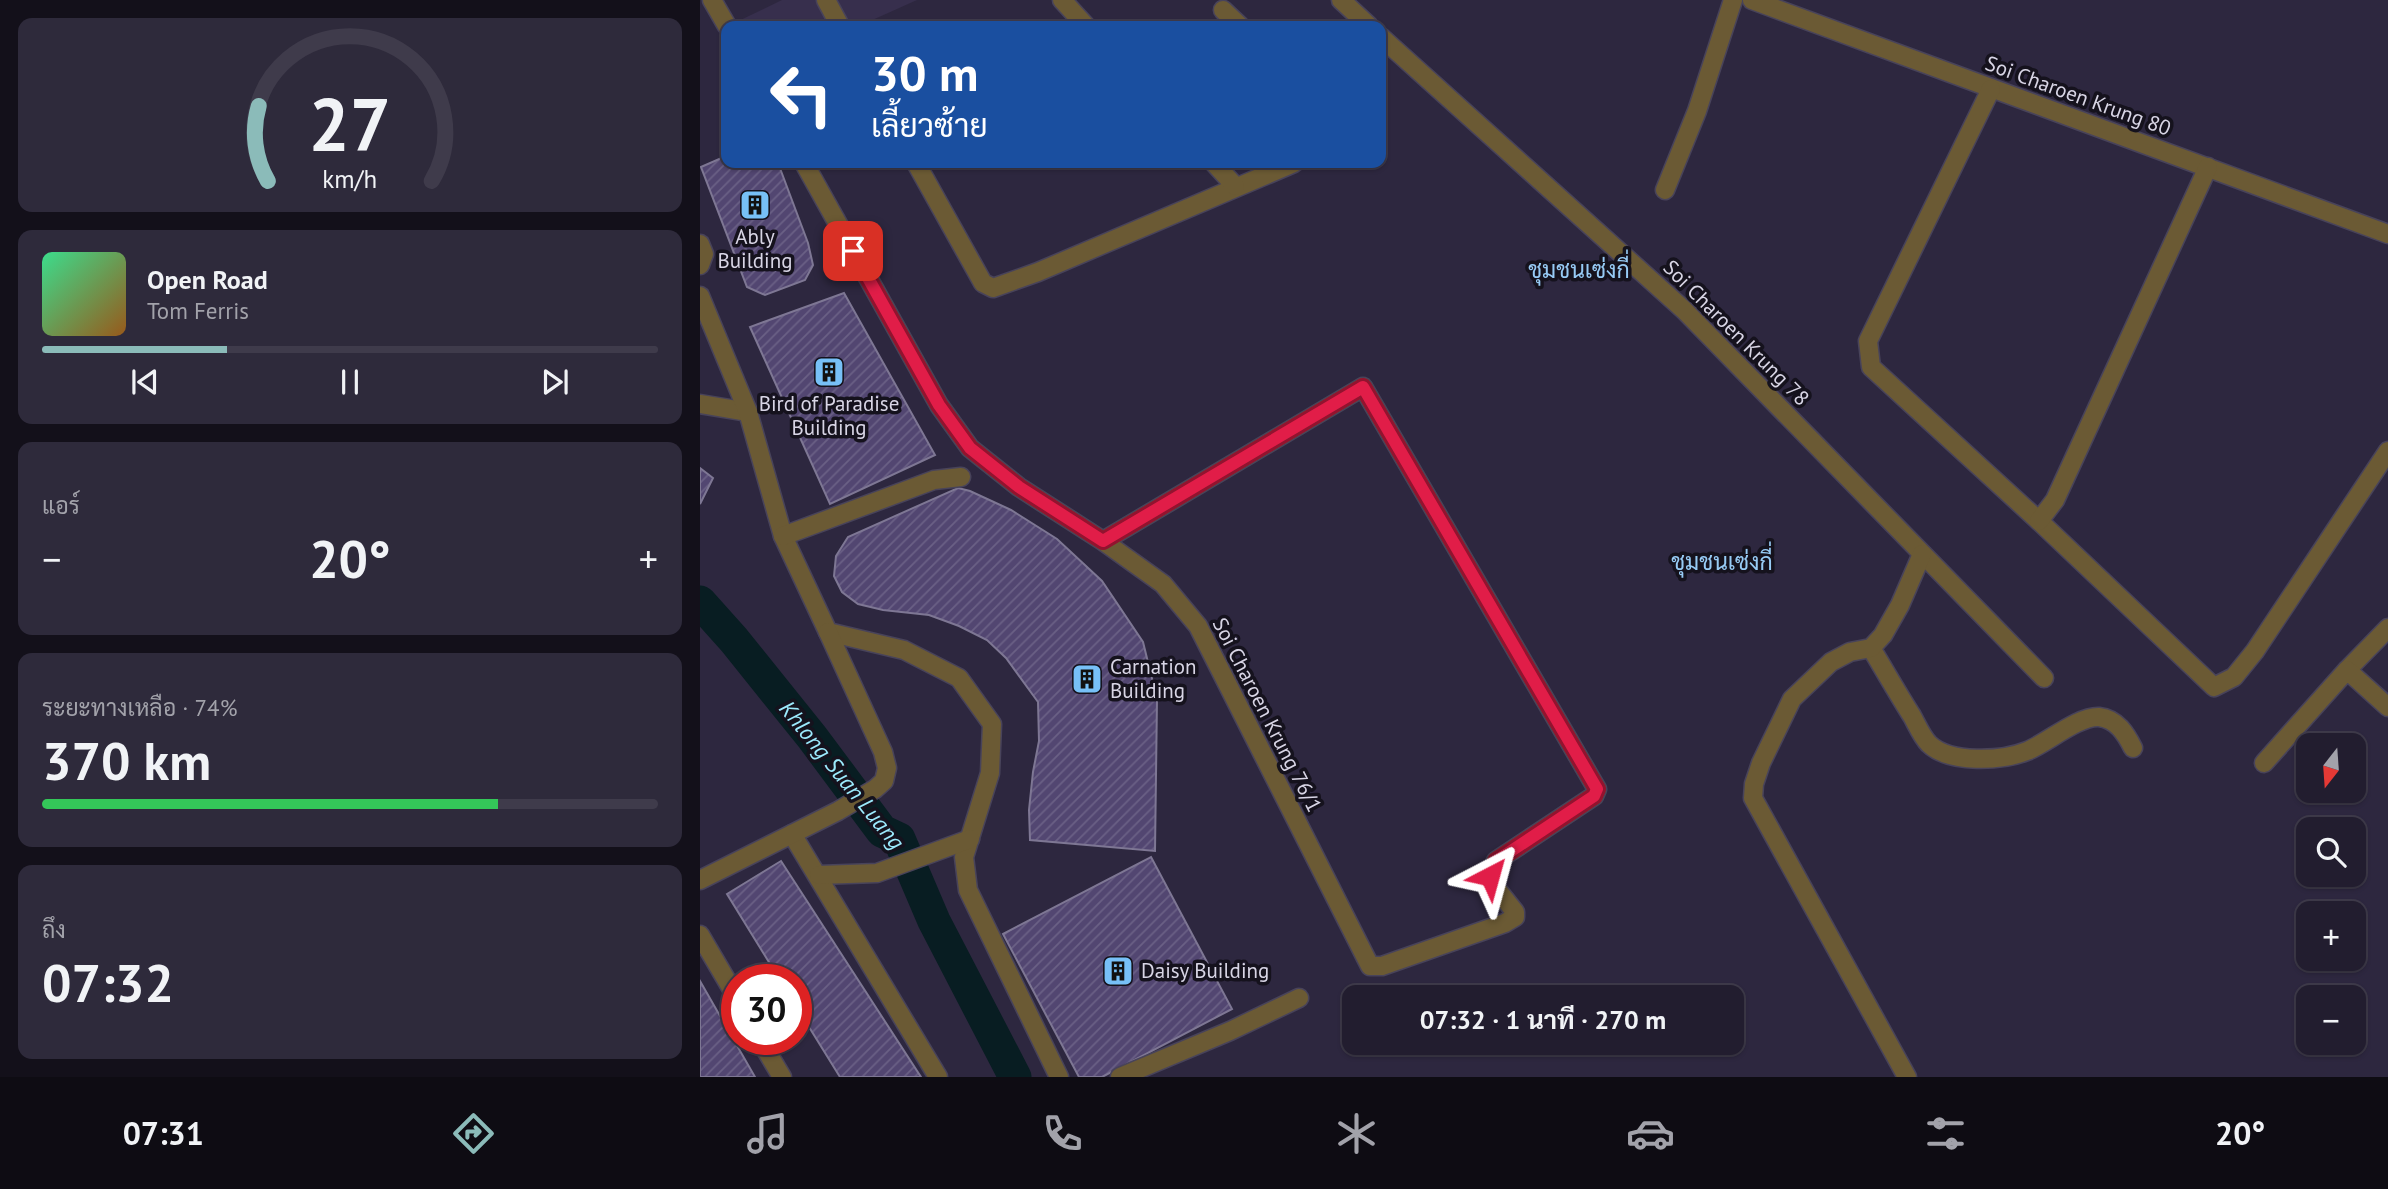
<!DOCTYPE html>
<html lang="th">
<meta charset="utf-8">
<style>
:root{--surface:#221d2f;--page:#2e2a3b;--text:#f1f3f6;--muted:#a2a2aa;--line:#3f3b4b;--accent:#8bbbb9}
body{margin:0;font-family:"PT Sans",Sarabun,sans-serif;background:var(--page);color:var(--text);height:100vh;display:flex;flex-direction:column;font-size:26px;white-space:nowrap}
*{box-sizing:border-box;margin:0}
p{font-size:23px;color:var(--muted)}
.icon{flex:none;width:38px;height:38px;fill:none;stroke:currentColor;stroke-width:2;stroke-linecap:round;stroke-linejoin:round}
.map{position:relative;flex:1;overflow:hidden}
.side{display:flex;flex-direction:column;gap:18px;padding:18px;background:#13101a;width:700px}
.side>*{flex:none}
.banner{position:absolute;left:21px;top:21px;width:665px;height:147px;border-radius:14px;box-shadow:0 2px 5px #0004,0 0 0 2px var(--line);background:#1a4fa0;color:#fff;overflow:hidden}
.needle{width:46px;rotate:197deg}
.tools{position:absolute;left:1596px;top:733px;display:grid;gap:14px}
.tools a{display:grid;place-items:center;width:70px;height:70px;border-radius:14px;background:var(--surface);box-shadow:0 2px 5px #0004,0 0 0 2px var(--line);font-size:35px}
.speed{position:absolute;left:21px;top:964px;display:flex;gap:14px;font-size:35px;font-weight:700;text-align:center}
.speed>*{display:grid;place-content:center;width:91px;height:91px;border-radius:50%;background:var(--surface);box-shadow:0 2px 5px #0004,0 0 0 2px var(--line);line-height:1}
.speed .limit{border:10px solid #d22;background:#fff;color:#111}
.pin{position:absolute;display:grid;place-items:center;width:60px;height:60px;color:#fff;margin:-30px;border-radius:14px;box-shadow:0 4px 10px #0006}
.me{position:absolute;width:77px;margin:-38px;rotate:39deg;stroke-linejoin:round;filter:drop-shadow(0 0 5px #0008)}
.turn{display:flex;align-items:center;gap:24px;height:147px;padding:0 35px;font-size:32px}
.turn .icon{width:91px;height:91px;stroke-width:2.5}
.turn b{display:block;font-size:49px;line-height:60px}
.big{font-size:52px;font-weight:700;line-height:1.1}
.side .widget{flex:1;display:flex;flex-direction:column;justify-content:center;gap:10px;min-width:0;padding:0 24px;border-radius:14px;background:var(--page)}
.side .dial{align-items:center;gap:0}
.dial svg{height:182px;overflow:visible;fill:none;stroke:var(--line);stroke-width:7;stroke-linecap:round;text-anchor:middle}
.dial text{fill:var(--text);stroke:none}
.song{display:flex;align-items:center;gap:21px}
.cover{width:84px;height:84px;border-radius:10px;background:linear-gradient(135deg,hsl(150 70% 55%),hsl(30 70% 35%))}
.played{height:7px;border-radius:4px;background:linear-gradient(90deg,var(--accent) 30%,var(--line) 30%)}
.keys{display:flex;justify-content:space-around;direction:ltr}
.heat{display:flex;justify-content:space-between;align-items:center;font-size:38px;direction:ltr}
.charge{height:10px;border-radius:5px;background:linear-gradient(90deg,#34c759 74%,var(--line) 0)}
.trip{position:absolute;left:642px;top:985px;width:402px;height:70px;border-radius:14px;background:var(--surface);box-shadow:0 2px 5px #0004,0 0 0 2px var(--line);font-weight:700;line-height:70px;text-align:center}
.tabs{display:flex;height:112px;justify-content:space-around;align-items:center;background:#0e0c13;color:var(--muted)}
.tabs .icon{width:49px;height:49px}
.tabs .current{color:var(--accent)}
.tabs b{font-size:32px;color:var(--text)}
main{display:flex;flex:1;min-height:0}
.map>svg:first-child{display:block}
</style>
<main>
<section class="side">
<div class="widget dial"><svg viewBox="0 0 100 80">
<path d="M14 69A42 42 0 1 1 86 69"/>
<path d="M14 69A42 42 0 0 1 10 36" stroke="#8bbbb9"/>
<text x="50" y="56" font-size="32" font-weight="700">27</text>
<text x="50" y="72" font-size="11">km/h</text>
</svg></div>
<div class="widget">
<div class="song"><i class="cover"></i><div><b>Open Road</b><p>Tom Ferris</p></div></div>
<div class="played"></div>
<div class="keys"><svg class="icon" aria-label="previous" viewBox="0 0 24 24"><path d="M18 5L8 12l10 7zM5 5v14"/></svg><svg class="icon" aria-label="pause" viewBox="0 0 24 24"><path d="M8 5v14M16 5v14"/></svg><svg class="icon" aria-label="next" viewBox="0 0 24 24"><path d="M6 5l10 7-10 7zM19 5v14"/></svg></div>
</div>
<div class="widget"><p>แอร์</p>
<div class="heat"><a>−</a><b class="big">20°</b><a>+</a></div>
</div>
<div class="widget"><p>ระยะทางเหลือ · 74%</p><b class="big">370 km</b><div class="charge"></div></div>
<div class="widget"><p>ถึง</p><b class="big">07:32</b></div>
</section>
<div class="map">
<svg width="1688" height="1077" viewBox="0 0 1688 1077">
<defs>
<pattern id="building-hatch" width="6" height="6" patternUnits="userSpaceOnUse" patternTransform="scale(1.75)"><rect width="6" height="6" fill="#524671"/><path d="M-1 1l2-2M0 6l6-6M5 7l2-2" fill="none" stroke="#6a6085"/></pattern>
</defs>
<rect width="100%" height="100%" fill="#2d273f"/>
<!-- built -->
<polygon fill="#372f4d" points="82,0 217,0 159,26 28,26"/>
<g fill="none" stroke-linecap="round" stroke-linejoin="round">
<!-- canal -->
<polyline stroke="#081d22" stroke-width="33" points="0,602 34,640 112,737 182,831 199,839 234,921 315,1077"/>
</g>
<!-- building -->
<g fill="url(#building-hatch)" stroke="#7e7794" stroke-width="2">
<polygon points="26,156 26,163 78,163 108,243 113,265 105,280 65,295 47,287 1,167"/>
<polygon points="144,293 235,455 130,504 50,327"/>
<polygon points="0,468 13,478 0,504"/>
<polygon points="258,488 270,491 311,510 357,539 402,581 443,642 457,699 455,851 330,840 329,810 333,772 339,741 338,702 306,658 287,640 259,626 229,615 183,610 158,604 142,592 134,576 136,556 148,537"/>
<polygon points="451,857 532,1009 402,1077 379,1077 303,934"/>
<polygon points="81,861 221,1077 140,1077 96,1006 96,980 80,980 27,894"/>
<polygon points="0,981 55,1077 0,1077"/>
</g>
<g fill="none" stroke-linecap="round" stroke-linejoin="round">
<!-- service casing -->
<g stroke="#48435a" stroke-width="21">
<g id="service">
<polyline points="0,404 48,412"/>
<path d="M1171,648c14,23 27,46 41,68 5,9 10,21 17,28 21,20 73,17 98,7 20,-8 51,-35 72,-34 18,2 27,17 34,31"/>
</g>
</g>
<!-- minor casing -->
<g stroke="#48435a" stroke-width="21">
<g id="minor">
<polyline points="12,0 27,26"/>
<polyline points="126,0 140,26"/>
<polyline points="362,0 386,26"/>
<polyline points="641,0 669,26"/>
<polyline points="1052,0 1688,234"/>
<polyline points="523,10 540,26"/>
<polyline points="681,37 984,310 1344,678"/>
<polyline points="1291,89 1168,341 1171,367 1339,521 1514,687 1534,677 1555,651 1688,451"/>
<polyline points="104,163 239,405 270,448 319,487 403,541 463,584 498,626 670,966 682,966 805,923 815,917 815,912 792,883 790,876 796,861 894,796 897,789 663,387 403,541"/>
<polyline points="216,163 283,283 293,288 338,272 594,163"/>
<polyline points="514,163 535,186"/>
<polyline points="965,190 997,111 1033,0"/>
<polyline points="0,244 4,254 0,265"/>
<polyline points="0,296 48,412 83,536 128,632 204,650 259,678 292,724 290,773 264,857 268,890 359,1077"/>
<polyline points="1339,521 1355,500 1508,167"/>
<polyline points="83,536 234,480 261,477"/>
<polyline points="1647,670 1688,628"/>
<polyline points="1564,763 1647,670 1688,707"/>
<polyline points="92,834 238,1077"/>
<polyline points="119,875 177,873 270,839"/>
<polyline points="0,880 138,811 175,789 184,781 187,768 183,752 128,632"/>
<polyline points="0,935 37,998"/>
<polyline points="60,1040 82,1077"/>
<polyline points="420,1077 530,1031 599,998"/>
<polyline points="1207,1077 1053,798 1054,784 1061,763 1092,699 1131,662 1150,652 1171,648 1183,635 1200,605 1222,554"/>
</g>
</g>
<!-- service -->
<use href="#service" stroke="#6b5a34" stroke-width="18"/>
<!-- minor -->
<use href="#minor" stroke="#6b5a34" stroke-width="18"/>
</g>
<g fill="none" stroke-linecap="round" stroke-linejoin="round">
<!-- route casing -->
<g stroke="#92132f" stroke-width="18">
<polyline id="route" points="153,251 239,405 270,448 319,487 403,541 663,387 897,789 894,796 796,861 790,876"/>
</g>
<!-- route -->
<use href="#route" stroke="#e11d48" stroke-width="12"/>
</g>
<!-- icons -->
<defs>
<g id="building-square" transform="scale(1.575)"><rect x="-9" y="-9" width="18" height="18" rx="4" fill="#77c0f7" stroke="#15121d"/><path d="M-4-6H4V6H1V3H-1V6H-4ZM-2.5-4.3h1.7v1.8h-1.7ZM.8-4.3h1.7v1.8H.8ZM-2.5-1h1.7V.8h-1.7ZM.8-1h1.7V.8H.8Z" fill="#111"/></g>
</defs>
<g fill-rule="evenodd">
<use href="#building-square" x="55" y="205"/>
<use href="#building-square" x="129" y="372"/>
<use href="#building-square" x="387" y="679"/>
<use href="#building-square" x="418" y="971"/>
</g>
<g text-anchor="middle" stroke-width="7" stroke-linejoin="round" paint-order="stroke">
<!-- street labels -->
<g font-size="21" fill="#d8d5e5" stroke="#15121d">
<text transform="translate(1378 96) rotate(20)" y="7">Soi Charoen Krung 80</text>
<text transform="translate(1036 333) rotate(45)" y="7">Soi Charoen Krung 78</text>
<text transform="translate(567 715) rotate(63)" y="7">Soi Charoen Krung 76/1</text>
</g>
<!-- poi labels -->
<g font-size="21" fill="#d8d5e5" stroke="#15121d">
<text x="55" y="244">Ably<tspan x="55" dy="24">Building</tspan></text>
<text x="129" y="411">Bird of Paradise<tspan x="129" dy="24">Building</tspan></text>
<text x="410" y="674" text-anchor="start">Carnation<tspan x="410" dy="24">Building</tspan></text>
<text x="441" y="978" text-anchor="start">Daisy Building</text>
</g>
<!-- neighbourhood labels -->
<g font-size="23" fill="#97cbf5" stroke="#15121d">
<text x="879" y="278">ชุมชนเซ่งกี่</text>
<text x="1022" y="570">ชุมชนเซ่งกี่</text>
</g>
<!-- water labels -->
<g font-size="23" font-style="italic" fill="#9ceafd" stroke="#15121d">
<text transform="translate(142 775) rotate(51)" y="8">Khlong Suan Luang</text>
</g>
</g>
</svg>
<div class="tools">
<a><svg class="needle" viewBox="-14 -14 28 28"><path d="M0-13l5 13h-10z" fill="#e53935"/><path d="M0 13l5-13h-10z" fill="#a2a2aa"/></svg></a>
<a><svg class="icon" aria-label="search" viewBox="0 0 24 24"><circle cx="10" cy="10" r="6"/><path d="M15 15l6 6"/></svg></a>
<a>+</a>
<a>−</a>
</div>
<div class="speed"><div class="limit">30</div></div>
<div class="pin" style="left:153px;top:251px;background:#d93025"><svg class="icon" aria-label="arrive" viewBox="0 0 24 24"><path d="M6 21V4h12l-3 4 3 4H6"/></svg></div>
<svg class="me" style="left:790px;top:876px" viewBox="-20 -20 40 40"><path d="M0-17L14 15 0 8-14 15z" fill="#e11d48" stroke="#fff" stroke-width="4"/></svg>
<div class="trip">07:32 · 1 นาที · 270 m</div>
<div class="banner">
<div class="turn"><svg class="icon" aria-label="left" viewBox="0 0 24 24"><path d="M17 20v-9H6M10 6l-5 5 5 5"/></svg><div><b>30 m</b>เลี้ยวซ้าย</div></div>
</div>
</div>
</main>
<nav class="tabs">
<b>07:31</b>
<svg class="icon current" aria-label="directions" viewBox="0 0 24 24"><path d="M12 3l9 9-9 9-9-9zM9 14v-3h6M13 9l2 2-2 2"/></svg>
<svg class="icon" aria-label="music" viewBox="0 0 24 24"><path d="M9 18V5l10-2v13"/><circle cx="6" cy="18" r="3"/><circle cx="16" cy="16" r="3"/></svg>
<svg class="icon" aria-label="phone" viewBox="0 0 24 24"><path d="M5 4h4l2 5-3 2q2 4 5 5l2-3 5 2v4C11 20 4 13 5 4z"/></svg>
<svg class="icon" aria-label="climate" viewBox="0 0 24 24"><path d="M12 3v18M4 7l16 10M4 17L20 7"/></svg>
<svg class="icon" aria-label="car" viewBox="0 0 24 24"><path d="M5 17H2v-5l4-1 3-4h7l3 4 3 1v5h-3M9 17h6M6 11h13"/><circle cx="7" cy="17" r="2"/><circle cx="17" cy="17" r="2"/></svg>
<svg class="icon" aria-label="filters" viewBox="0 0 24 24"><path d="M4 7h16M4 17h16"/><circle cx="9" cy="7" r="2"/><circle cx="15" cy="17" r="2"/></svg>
<b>20°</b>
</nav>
